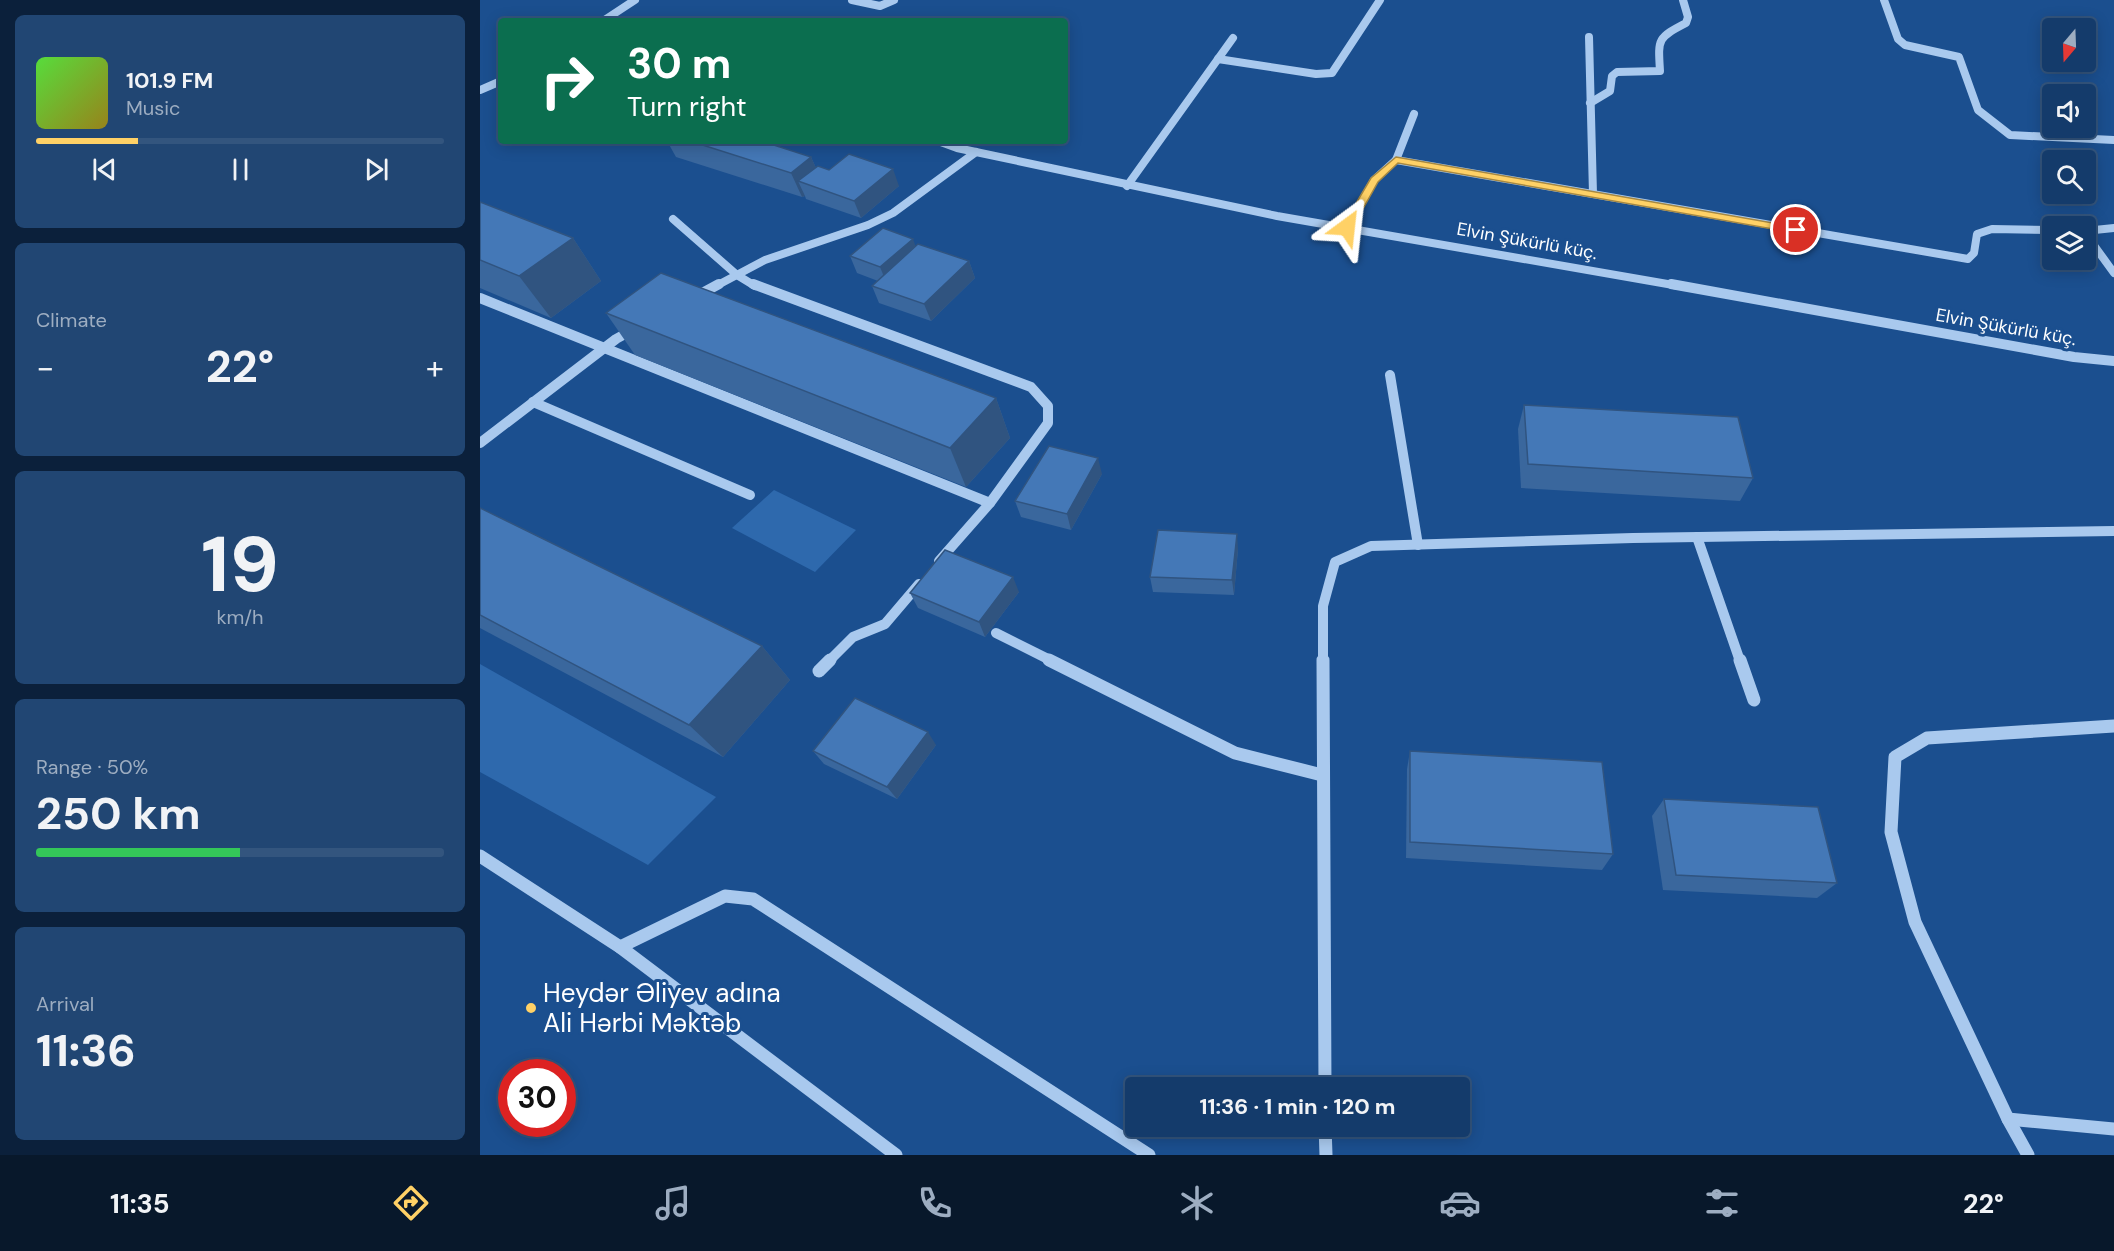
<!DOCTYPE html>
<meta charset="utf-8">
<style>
:root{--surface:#143b6b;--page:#214673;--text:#f1f3f6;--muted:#9dadc1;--line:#33557e;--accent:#ffd166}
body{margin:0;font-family:"DM Sans",sans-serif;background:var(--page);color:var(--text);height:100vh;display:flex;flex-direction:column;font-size:22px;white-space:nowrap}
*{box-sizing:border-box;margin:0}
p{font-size:20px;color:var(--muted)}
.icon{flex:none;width:33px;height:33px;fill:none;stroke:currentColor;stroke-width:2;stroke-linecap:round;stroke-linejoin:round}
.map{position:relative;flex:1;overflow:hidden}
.side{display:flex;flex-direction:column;gap:15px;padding:15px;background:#0b203b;width:480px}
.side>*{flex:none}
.hud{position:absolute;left:18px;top:18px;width:570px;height:126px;border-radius:6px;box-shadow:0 3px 15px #0003,0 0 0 2px var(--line);background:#0b6e4f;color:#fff;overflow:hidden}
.needle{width:39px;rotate:199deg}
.fabs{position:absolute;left:1562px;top:18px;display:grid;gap:12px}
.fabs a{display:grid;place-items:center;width:54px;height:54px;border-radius:6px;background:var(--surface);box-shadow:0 3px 15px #0003,0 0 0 2px var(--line);font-size:30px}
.speed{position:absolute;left:18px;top:1059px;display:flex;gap:12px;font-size:30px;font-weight:700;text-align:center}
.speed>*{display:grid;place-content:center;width:78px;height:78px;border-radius:50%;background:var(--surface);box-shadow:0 3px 15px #0003,0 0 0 2px var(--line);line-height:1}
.speed .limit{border:9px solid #d22;background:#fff;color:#111}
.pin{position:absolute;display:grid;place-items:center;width:51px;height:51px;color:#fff;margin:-26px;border:3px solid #fff;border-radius:50%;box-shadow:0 2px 6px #0007}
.me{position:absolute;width:66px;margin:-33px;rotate:30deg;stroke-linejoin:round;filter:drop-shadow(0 0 4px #0008)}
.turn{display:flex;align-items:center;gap:21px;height:126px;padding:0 30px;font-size:27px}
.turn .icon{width:78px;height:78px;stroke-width:2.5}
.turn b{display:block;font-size:42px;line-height:51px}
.big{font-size:45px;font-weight:700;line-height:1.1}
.side .widget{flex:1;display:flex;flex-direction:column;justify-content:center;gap:9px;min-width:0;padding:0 21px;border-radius:9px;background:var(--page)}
.side .dial{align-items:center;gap:0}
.dial b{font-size:78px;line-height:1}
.song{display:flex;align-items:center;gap:18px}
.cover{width:72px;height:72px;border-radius:9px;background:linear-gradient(135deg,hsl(110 70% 55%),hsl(50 70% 35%))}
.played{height:6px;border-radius:3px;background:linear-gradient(90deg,var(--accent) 25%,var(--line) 25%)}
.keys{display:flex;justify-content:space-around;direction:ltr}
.heat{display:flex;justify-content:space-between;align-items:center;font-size:33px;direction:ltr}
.charge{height:9px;border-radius:4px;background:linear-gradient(90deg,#34c759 50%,var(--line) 0)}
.trip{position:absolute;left:645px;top:1077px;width:345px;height:60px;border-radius:6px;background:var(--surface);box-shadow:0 3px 15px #0003,0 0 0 2px var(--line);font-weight:700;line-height:60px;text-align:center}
.dock{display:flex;height:96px;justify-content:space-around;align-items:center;background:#08182b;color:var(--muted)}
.dock .icon{width:42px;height:42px}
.dock .on{color:var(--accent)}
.dock b{font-size:27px;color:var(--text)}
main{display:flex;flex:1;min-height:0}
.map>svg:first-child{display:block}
</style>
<main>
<section class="side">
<div class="widget">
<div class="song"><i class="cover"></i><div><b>101.9 FM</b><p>Music</p></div></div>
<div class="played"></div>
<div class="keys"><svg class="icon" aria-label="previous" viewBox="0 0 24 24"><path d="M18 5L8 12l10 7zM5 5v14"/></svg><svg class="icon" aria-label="pause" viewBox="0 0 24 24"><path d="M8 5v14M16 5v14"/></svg><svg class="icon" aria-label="next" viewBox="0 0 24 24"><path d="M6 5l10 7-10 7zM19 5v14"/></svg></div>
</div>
<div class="widget"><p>Climate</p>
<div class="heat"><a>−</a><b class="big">22°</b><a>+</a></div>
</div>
<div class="widget dial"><b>19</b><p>km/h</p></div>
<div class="widget"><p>Range · 50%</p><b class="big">250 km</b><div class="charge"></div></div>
<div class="widget"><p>Arrival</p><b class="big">11:36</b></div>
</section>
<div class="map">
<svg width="1634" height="1155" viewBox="0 0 1634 1155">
<rect width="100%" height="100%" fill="#1b4f8f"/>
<!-- green -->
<g fill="#2e69ad">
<polygon points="294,490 376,530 335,572 252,528"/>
<polygon points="0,664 236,797 168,865 0,772"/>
</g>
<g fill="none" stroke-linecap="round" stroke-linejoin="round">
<!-- minor-far2 -->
<g stroke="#a9c9ee" stroke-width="8">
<polyline points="372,0 400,6 414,0"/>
<polyline points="1404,0 1418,39 1425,45 1479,57 1498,110 1530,135 1634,140"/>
<polyline points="123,21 155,0"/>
<polyline points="1109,37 1113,194"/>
<polyline points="738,59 836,74 852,73 900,0"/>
<polyline points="0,90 21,81"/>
<path d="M1110,103l20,-12 2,-15 5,-4 43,-1c-2,-32 -3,-33 26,-48l2,-6 -5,-17"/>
<polyline points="458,141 477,148 797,216 1199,286"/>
<polyline points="916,160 1488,259 1494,253 1497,234 1512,229 1572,230"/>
<polyline points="647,186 753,38"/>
<polyline points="193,219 257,275 275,286"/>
<polyline points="867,227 894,180 916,160 934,114"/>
<polyline points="1605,231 1634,228"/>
<polyline points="1605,233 1634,273"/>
<polyline points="236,286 285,260 388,225 413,213 496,152"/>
</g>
<!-- minor-far1 -->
<g stroke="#a9c9ee" stroke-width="10">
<polyline points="273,284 551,387 568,406 568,423 510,503 459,561"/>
<polyline points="1191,284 1594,357 1634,361"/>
<polyline points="215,297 239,284"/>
<polyline points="0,298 510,503"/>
<polyline points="910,375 938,545"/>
<polyline points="53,402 270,495"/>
<polyline points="0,443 136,339 154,329"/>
<polyline points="1217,537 1260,661"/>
<polyline points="516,633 572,661"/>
<polyline points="349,661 373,637 405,624 439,584"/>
<polyline points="843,661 843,606 855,562 891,546 1153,538 1634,531"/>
</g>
<!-- minor -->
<g stroke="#a9c9ee" stroke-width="13">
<polyline points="569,660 755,753 842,775"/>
<polyline points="843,660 845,1088"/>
<polyline points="1260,660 1274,700"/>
<polyline points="339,671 350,660"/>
<polyline points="0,856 140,947 416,1155"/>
<polyline points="140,947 245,896 273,899 669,1155"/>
<polyline points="1528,1119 1634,1129"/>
<polyline points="845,1126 846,1155"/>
<polyline points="1548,1155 1528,1119 1435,922 1411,832 1415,757 1447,738 1634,726"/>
</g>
</g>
<!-- wall -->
<g fill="#3a679d">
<polygon points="187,141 298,141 299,144 297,146 331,157 336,168 349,170 419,186 381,218 326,199 325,196 322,197 196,157"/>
<polygon points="0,202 93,238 121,281 71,318 0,288"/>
<polygon points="435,246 489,261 495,278 451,321 399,303 392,286 398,281 377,273 370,256"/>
<polygon points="126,313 516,398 530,438 486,487 155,355"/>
<polygon points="1044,405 1273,478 1260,501 1041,488 1038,429"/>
<polygon points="622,474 591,530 541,517 535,501"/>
<polygon points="0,508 282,646 310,680 243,757 0,628"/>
<polygon points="758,549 754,595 673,592 670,577"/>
<polygon points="539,592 505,637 438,608 430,593"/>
<polygon points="456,745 417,799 344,764 333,751"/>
<polygon points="930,751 1133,854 1122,870 926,858 927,769"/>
<polygon points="1184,799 1357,883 1337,898 1183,890 1172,816"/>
</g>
<!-- shaded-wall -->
<g fill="#305480">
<polygon points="267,141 298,141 299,144 277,161"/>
<polygon points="331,157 342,181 318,181 325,196 322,197 311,173"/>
<polygon points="413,169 419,186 381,218 374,201"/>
<polygon points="93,238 121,281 71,318 39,276"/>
<polygon points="433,239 439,256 407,284 400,267"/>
<polygon points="489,261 495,278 451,321 444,304"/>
<polygon points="516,398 530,438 486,487 470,448"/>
<polygon points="618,458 622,474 591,530 587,514"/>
<polygon points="757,534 758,549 754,595 752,580"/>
<polygon points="533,577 539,592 505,637 499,622"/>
<polygon points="282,646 310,680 243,757 209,725"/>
<polygon points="448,732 456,745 417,799 407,787"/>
</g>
<!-- building -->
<g fill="#4478b7" stroke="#305480" stroke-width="1.5">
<polygon points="210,141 281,141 331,157 311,173"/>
<polygon points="369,154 413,169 374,201 318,181 338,166 349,170"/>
<polygon points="0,202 93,238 39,276 0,260"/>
<polygon points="403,228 433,239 400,267 370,256"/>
<polygon points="438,244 489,261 444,304 392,286"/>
<polygon points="181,273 516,398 470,448 126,313"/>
<polygon points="1044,405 1258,417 1273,478 1048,464"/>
<polygon points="569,446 618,458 587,514 535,501"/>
<polygon points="0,508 282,646 209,725 0,615"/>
<polygon points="678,530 757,534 752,580 670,577"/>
<polygon points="465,550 533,577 499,622 430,593"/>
<polygon points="375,698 448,732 407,787 333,751"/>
<polygon points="930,751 1122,762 1133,854 930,842"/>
<polygon points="1184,799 1338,807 1357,883 1196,875"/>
</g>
<!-- route -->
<polygon fill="#ffd166" stroke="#a68842" stroke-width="1.5" points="916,157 1316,227 1321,230 1316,233 918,163 898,182 871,230 863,230 862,227 891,178"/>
<!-- markers -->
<circle fill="#ffd166" stroke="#1b4f8f" stroke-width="2" cx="51" cy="1008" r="6"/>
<g text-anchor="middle" stroke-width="6" stroke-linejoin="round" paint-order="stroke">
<!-- far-street labels -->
<g font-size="18" fill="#fff" stroke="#1b4f8f">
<text transform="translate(1047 241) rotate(10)" y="6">Elvin Şükürlü küç.</text>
<text transform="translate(1526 327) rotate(10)" y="6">Elvin Şükürlü küç.</text>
</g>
<!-- near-poi labels -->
<g font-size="26" fill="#fff" stroke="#1b4f8f" text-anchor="start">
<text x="63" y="1002">Heydər Əliyev adına<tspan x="63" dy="30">Ali Hərbi Məktəb</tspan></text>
</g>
</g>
</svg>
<div class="fabs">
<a><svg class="needle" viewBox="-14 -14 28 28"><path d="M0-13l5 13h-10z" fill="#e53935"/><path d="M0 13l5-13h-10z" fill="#9dadc1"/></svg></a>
<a><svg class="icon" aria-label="sound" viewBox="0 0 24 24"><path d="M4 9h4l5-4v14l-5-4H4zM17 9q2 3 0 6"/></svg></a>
<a><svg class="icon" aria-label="search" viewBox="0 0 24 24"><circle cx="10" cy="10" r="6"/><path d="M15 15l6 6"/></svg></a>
<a><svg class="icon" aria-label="layers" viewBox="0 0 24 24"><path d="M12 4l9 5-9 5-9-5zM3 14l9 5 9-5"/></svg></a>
</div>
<div class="speed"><div class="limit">30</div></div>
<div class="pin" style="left:1316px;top:230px;background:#d93025"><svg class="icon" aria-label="arrive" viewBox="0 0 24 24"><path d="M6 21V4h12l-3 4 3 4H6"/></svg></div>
<svg class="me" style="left:867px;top:227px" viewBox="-20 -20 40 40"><path d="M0-17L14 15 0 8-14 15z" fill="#ffd166" stroke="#fff" stroke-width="4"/></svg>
<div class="trip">11:36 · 1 min · 120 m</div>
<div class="hud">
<div class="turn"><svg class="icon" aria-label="right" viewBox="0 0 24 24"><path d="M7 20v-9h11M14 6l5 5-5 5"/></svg><div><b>30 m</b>Turn right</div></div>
</div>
</div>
</main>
<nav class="dock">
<b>11:35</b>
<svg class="icon on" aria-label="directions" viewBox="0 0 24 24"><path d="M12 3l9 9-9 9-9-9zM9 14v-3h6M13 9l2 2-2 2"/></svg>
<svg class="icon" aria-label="music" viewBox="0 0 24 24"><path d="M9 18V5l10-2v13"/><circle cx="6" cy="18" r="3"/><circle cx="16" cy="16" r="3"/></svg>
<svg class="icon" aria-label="phone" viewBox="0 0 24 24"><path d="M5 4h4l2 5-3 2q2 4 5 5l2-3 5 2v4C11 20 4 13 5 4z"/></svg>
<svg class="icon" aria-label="climate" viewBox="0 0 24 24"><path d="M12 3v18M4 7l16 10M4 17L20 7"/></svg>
<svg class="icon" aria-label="car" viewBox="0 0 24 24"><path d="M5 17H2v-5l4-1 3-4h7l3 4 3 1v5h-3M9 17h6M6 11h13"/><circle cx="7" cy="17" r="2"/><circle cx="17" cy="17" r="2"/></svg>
<svg class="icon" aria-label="filters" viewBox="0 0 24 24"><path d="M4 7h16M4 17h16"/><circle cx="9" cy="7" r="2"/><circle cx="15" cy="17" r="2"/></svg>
<b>22°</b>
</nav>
